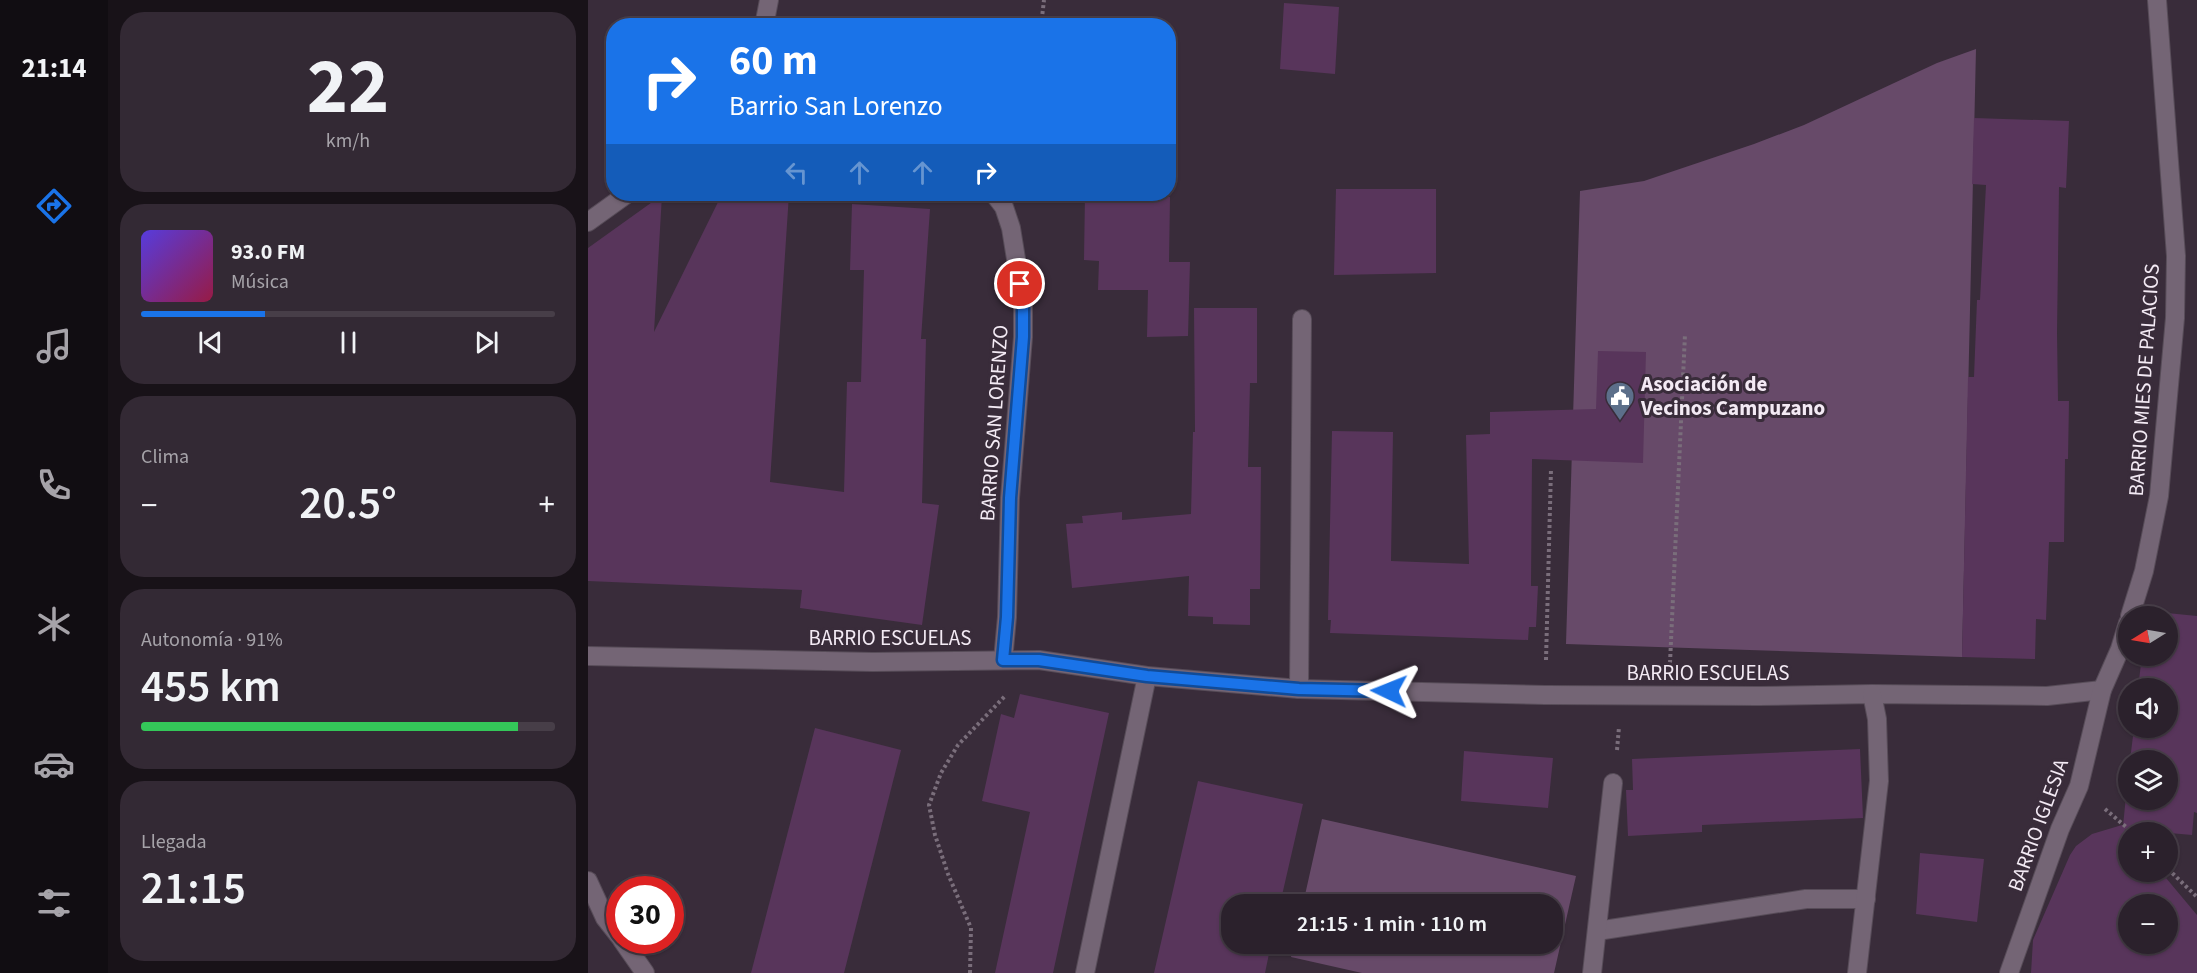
<!DOCTYPE html>
<html lang="es">
<meta charset="utf-8">
<style>
:root{--surface:#2b212c;--page:#332934;--text:#f1f3f6;--muted:#a6a3a9;--line:#473e48;--accent:#1a73e8}
body{margin:0;font-family:"Source Sans 3",sans-serif;background:var(--page);color:var(--text);height:100vh;display:flex;flex-direction:column;font-size:22px;white-space:nowrap}
*{box-sizing:border-box;margin:0}
p{font-size:20px;color:var(--muted)}
.icon{flex:none;width:33px;height:33px;fill:none;stroke:currentColor;stroke-width:2;stroke-linecap:round;stroke-linejoin:round}
.map{position:relative;flex:1;overflow:hidden}
.panel{display:flex;flex-direction:column;gap:12px;padding:12px;background:#181218;width:480px}
.panel>*{flex:none}
.banner{position:absolute;left:18px;top:18px;width:570px;height:183px;border-radius:24px;box-shadow:0 2px 4px #0004,0 0 0 2px var(--line);background:#1a73e8;color:#fff;overflow:hidden}
.needle{width:39px;rotate:259deg}
.controls{position:absolute;left:1530px;top:606px;display:grid;gap:12px}
.controls a{display:grid;place-items:center;width:60px;height:60px;border-radius:50%;background:var(--surface);box-shadow:0 2px 4px #0004,0 0 0 2px var(--line);font-size:30px}
.speed{position:absolute;left:18px;top:876px;display:flex;gap:12px;font-size:30px;font-weight:700;text-align:center}
.speed>*{display:grid;place-content:center;width:78px;height:78px;border-radius:50%;background:var(--surface);box-shadow:0 2px 4px #0004,0 0 0 2px var(--line);line-height:1}
.speed .limit{border:9px solid #d22;background:#fff;color:#111}
.pin{position:absolute;display:grid;place-items:center;width:51px;height:51px;color:#fff;margin:-26px;border:3px solid #fff;border-radius:50%;box-shadow:0 2px 6px #0007}
.me{position:absolute;width:66px;margin:-33px;rotate:272deg;stroke-linejoin:round;filter:drop-shadow(0 0 4px #0008)}
.turn{display:flex;align-items:center;gap:21px;height:126px;padding:0 24px;font-size:27px}
.turn .icon{width:78px;height:78px;stroke-width:2.5}
.turn b{display:block;font-size:42px;line-height:51px}
.lanes{display:flex;align-items:center;height:57px;padding:0 24px;background:#0003;justify-content:center;gap:30px;direction:ltr}
.lanes .off{opacity:.35}
.big{font-size:45px;font-weight:600;line-height:1.1}
.panel .widget{flex:1;display:flex;flex-direction:column;justify-content:center;gap:9px;min-width:0;padding:0 21px;border-radius:24px;background:var(--page)}
.panel .dial{align-items:center;gap:0}
.dial b{font-size:78px;line-height:1}
.song{display:flex;align-items:center;gap:18px}
.cover{width:72px;height:72px;border-radius:9px;background:linear-gradient(135deg,hsl(250 70% 55%),hsl(340 70% 35%))}
.played{height:6px;border-radius:3px;background:linear-gradient(90deg,var(--accent) 30%,var(--line) 30%)}
.keys{display:flex;justify-content:space-around;direction:ltr}
.heat{display:flex;justify-content:space-between;align-items:center;font-size:33px;direction:ltr}
.charge{height:9px;border-radius:4px;background:linear-gradient(90deg,#34c759 91%,var(--line) 0)}
.trip{position:absolute;left:633px;top:894px;width:342px;height:60px;border-radius:24px;background:var(--surface);box-shadow:0 2px 4px #0004,0 0 0 2px var(--line);font-weight:600;line-height:60px;text-align:center}
main{display:flex;flex:1;min-height:0}
.dock{display:flex;flex-direction:column;width:108px;justify-content:space-around;align-items:center;background:#110d12;color:var(--muted)}
.dock .icon{width:42px;height:42px}
.dock .active{color:var(--accent)}
.dock b{font-size:27px;color:var(--text)}
.map>svg:first-child{display:block}
</style>
<main>
<nav class="dock">
<b>21:14</b>
<svg class="icon active" aria-label="directions" viewBox="0 0 24 24"><path d="M12 3l9 9-9 9-9-9zM9 14v-3h6M13 9l2 2-2 2"/></svg>
<svg class="icon" aria-label="music" viewBox="0 0 24 24"><path d="M9 18V5l10-2v13"/><circle cx="6" cy="18" r="3"/><circle cx="16" cy="16" r="3"/></svg>
<svg class="icon" aria-label="phone" viewBox="0 0 24 24"><path d="M5 4h4l2 5-3 2q2 4 5 5l2-3 5 2v4C11 20 4 13 5 4z"/></svg>
<svg class="icon" aria-label="climate" viewBox="0 0 24 24"><path d="M12 3v18M4 7l16 10M4 17L20 7"/></svg>
<svg class="icon" aria-label="car" viewBox="0 0 24 24"><path d="M5 17H2v-5l4-1 3-4h7l3 4 3 1v5h-3M9 17h6M6 11h13"/><circle cx="7" cy="17" r="2"/><circle cx="17" cy="17" r="2"/></svg>
<svg class="icon" aria-label="filters" viewBox="0 0 24 24"><path d="M4 7h16M4 17h16"/><circle cx="9" cy="7" r="2"/><circle cx="15" cy="17" r="2"/></svg>
</nav>
<section class="panel">
<div class="widget dial"><b>22</b><p>km/h</p></div>
<div class="widget">
<div class="song"><i class="cover"></i><div><b>93.0 FM</b><p>Música</p></div></div>
<div class="played"></div>
<div class="keys"><svg class="icon" aria-label="previous" viewBox="0 0 24 24"><path d="M18 5L8 12l10 7zM5 5v14"/></svg><svg class="icon" aria-label="pause" viewBox="0 0 24 24"><path d="M8 5v14M16 5v14"/></svg><svg class="icon" aria-label="next" viewBox="0 0 24 24"><path d="M6 5l10 7-10 7zM19 5v14"/></svg></div>
</div>
<div class="widget"><p>Clima</p>
<div class="heat"><a>−</a><b class="big">20.5°</b><a>+</a></div>
</div>
<div class="widget"><p>Autonomía · 91%</p><b class="big">455 km</b><div class="charge"></div></div>
<div class="widget"><p>Llegada</p><b class="big">21:15</b></div>
</section>
<div class="map">
<svg width="1609" height="973" viewBox="0 0 1609 973">
<rect width="100%" height="100%" fill="#392c3a"/>
<!-- green -->
<g fill="#674a69">
<polygon points="1388,49 1374,657 978,644 992,191 1056,181 1166,144 1216,125 1349,63"/>
<polygon points="734,819 988,876 966,973 774,973 703,957 706,944 964,944 964,904 715,904"/>
</g>
<!-- building -->
<g fill="#58355b" fill-rule="evenodd">
<polygon points="696,3 751,7 747,74 692,69"/>
<polygon points="1386,118 1481,121 1478,188 1471,187 1469,333 1470,401 1481,401 1480,459 1477,459 1476,542 1461,542 1458,620 1448,619 1447,659 1374,657 1380,377 1386,377 1389,300 1392,300 1398,185 1384,184"/>
<polygon points="748,189 848,189 848,273 746,275"/>
<polygon points="134,194 201,194 182,482 256,492 259,382 273,382 276,270 262,270 264,204 342,209 333,339 338,339 334,503 351,505 334,625 212,608 214,590 0,581 0,248 74,195 66,332"/>
<polygon points="497,195 582,197 581,262 602,262 600,336 559,337 560,290 510,290 511,261 496,260"/>
<polygon points="606,308 669,308 669,383 662,383 660,467 673,467 672,589 662,589 662,625 625,624 625,617 600,616 601,576 484,588 478,524 495,523 494,516 534,512 534,520 603,514 605,432 607,432"/>
<polygon points="1010,351 1058,352 1055,463 944,459 943,586 950,586 948,627 941,627 940,640 742,633 743,620 740,620 744,431 805,432 803,561 881,564 878,435 902,434 902,412 1008,409"/>
<path d="M1569,612l40,4v197l-3,-1 -2,23 -67,-6 3,4v39h33l36,43v58h-166l2,-33 37,-85 6,-9 16,-12 30,-9 1,1 5,-50v24h40v-40h-38l4,-32h34v-40h-30l4,-32h26v-40h-11zM1540,904h40v40h-40z"/>
<polygon points="432,694 521,713 465,973 407,973 442,812 394,801 413,714 426,718"/>
<polygon points="227,728 313,750 256,973 163,973"/>
<polygon points="1272,749 1275,818 1114,825 1114,832 1040,836 1038,790 1045,790 1044,759"/>
<polygon points="876,751 965,758 960,808 873,801"/>
<polygon points="610,781 715,804 692,904 644,904 644,944 683,944 677,973 566,973"/>
<polygon points="1332,853 1396,859 1389,922 1328,914"/>
</g>
<g fill="none" stroke-linecap="round" stroke-linejoin="round">
<!-- service casing -->
<g stroke="#574c58" stroke-width="20">
<g id="service">
<polyline points="1009,931 1218,899 1278,899"/>
<polyline points="1004,973 1025,783"/>
</g>
</g>
<!-- pedestrian casing -->
<g stroke="#574c58" stroke-width="20">
<polyline id="pedestrian" points="0,222 39,194"/>
</g>
<!-- minor casing -->
<g stroke="#574c58" stroke-width="20">
<g id="minor">
<polyline points="176,26 181,0"/>
<polyline points="406,194 416,207 423,228 435,302 435,337 422,498 419,617 415,660"/>
<polyline points="1542,616 1556,571 1571,496 1587,318 1588,256 1569,0"/>
<polyline points="0,656 285,662 451,660 559,676 711,689 957,695 1171,696 1284,694 1459,696 1514,690"/>
<polyline points="711,689 714,319"/>
<polyline points="0,881 17,918 32,937"/>
<polyline points="34,940 57,973"/>
<polyline points="497,973 559,676"/>
<polyline points="1269,973 1291,781 1289,719 1284,694"/>
<polyline points="1421,973 1472,829 1491,786 1514,690 1532,649 1540,623"/>
</g>
</g>
<!-- path -->
<g stroke="#7a6e7b" stroke-width="4" stroke-dasharray="3 3" stroke-linecap="butt">
<polyline points="453,26 456,0"/>
<polyline points="958,660 963,469"/>
<polyline points="1082,663 1097,334"/>
<polyline points="1029,750 1031,727"/>
<polyline points="1517,809 1544,832"/>
<polyline points="1580,869 1609,897"/>
<polyline points="382,973 383,928 360,874 347,835 341,805 353,773 370,745 418,695"/>
</g>
<!-- service -->
<use href="#service" stroke="#746575" stroke-width="18"/>
<!-- pedestrian -->
<use href="#pedestrian" stroke="#746575" stroke-width="18"/>
<!-- minor -->
<use href="#minor" stroke="#746575" stroke-width="18"/>
</g>
<g fill="none" stroke-linecap="round" stroke-linejoin="round">
<!-- route casing -->
<g stroke="#114b97" stroke-width="15">
<polyline id="route" points="432,284 435,302 435,337 422,498 419,617 415,660 451,660 559,676 711,689 801,691"/>
</g>
<!-- route -->
<use href="#route" stroke="#1a73e8" stroke-width="10"/>
</g>
<!-- icons -->
<defs>
<g id="civic-pin" transform="scale(1.5)"><path d="M0 17L-7.5 6A9.5 9.5 0 1 1 7.5 6Z" fill="#5c6f8a" stroke="#392c3a"/><path d="M-.6-6.5H3V-4.5H.6V-3L4-1V1h2V6H-6V1h2V-1L-.6-3ZM-1.2 2.5V6h2.4V2.5Z" fill="#fff"/></g>
</defs>
<g fill-rule="evenodd">
<use href="#civic-pin" x="1032" y="396"/>
</g>
<g text-anchor="middle" stroke-width="6" stroke-linejoin="round" paint-order="stroke">
<!-- street labels -->
<g font-size="21" fill="#f3eaf4" stroke="#392c3a">
<text transform="translate(1556 380) rotate(-86)" y="7">BARRIO MIES DE PALACIOS</text>
<text transform="translate(406 423) rotate(-86)" y="7">BARRIO SAN LORENZO</text>
<text x="302" y="645">BARRIO ESCUELAS</text>
<text x="1120" y="680">BARRIO ESCUELAS</text>
<text transform="translate(1450 825) rotate(-70)" y="7">BARRIO IGLESIA</text>
</g>
<!-- poi labels -->
<g font-size="21" font-weight="bold" fill="#f3eaf4" stroke="#392c3a" text-anchor="start">
<text x="1053" y="391">Asociación de<tspan x="1053" dy="24">Vecinos Campuzano</tspan></text>
</g>
</g>
</svg>
<div class="controls">
<a><svg class="needle" viewBox="-14 -14 28 28"><path d="M0-13l5 13h-10z" fill="#e53935"/><path d="M0 13l5-13h-10z" fill="#a6a3a9"/></svg></a>
<a><svg class="icon" aria-label="sound" viewBox="0 0 24 24"><path d="M4 9h4l5-4v14l-5-4H4zM17 9q2 3 0 6"/></svg></a>
<a><svg class="icon" aria-label="layers" viewBox="0 0 24 24"><path d="M12 4l9 5-9 5-9-5zM3 14l9 5 9-5"/></svg></a>
<a>+</a>
<a>−</a>
</div>
<div class="speed"><div class="limit">30</div></div>
<div class="pin" style="left:432px;top:284px;background:#d93025"><svg class="icon" aria-label="arrive" viewBox="0 0 24 24"><path d="M6 21V4h12l-3 4 3 4H6"/></svg></div>
<svg class="me" style="left:801px;top:691px" viewBox="-20 -20 40 40"><path d="M0-17L14 15 0 8-14 15z" fill="#1a73e8" stroke="#fff" stroke-width="4"/></svg>
<div class="trip">21:15 · 1 min · 110 m</div>
<div class="banner">
<div class="turn"><svg class="icon" aria-label="right" viewBox="0 0 24 24"><path d="M7 20v-9h11M14 6l5 5-5 5"/></svg><div><b>60 m</b>Barrio San Lorenzo</div></div>
<div class="lanes"><svg class="icon off" aria-label="left" viewBox="0 0 24 24"><path d="M17 20v-9H6M10 6l-5 5 5 5"/></svg><svg class="icon off" aria-label="ahead" viewBox="0 0 24 24"><path d="M12 20V5M6 11l6-6 6 6"/></svg><svg class="icon off" aria-label="ahead" viewBox="0 0 24 24"><path d="M12 20V5M6 11l6-6 6 6"/></svg><svg class="icon" aria-label="right" viewBox="0 0 24 24"><path d="M7 20v-9h11M14 6l5 5-5 5"/></svg></div>
</div>
</div>
</main>
